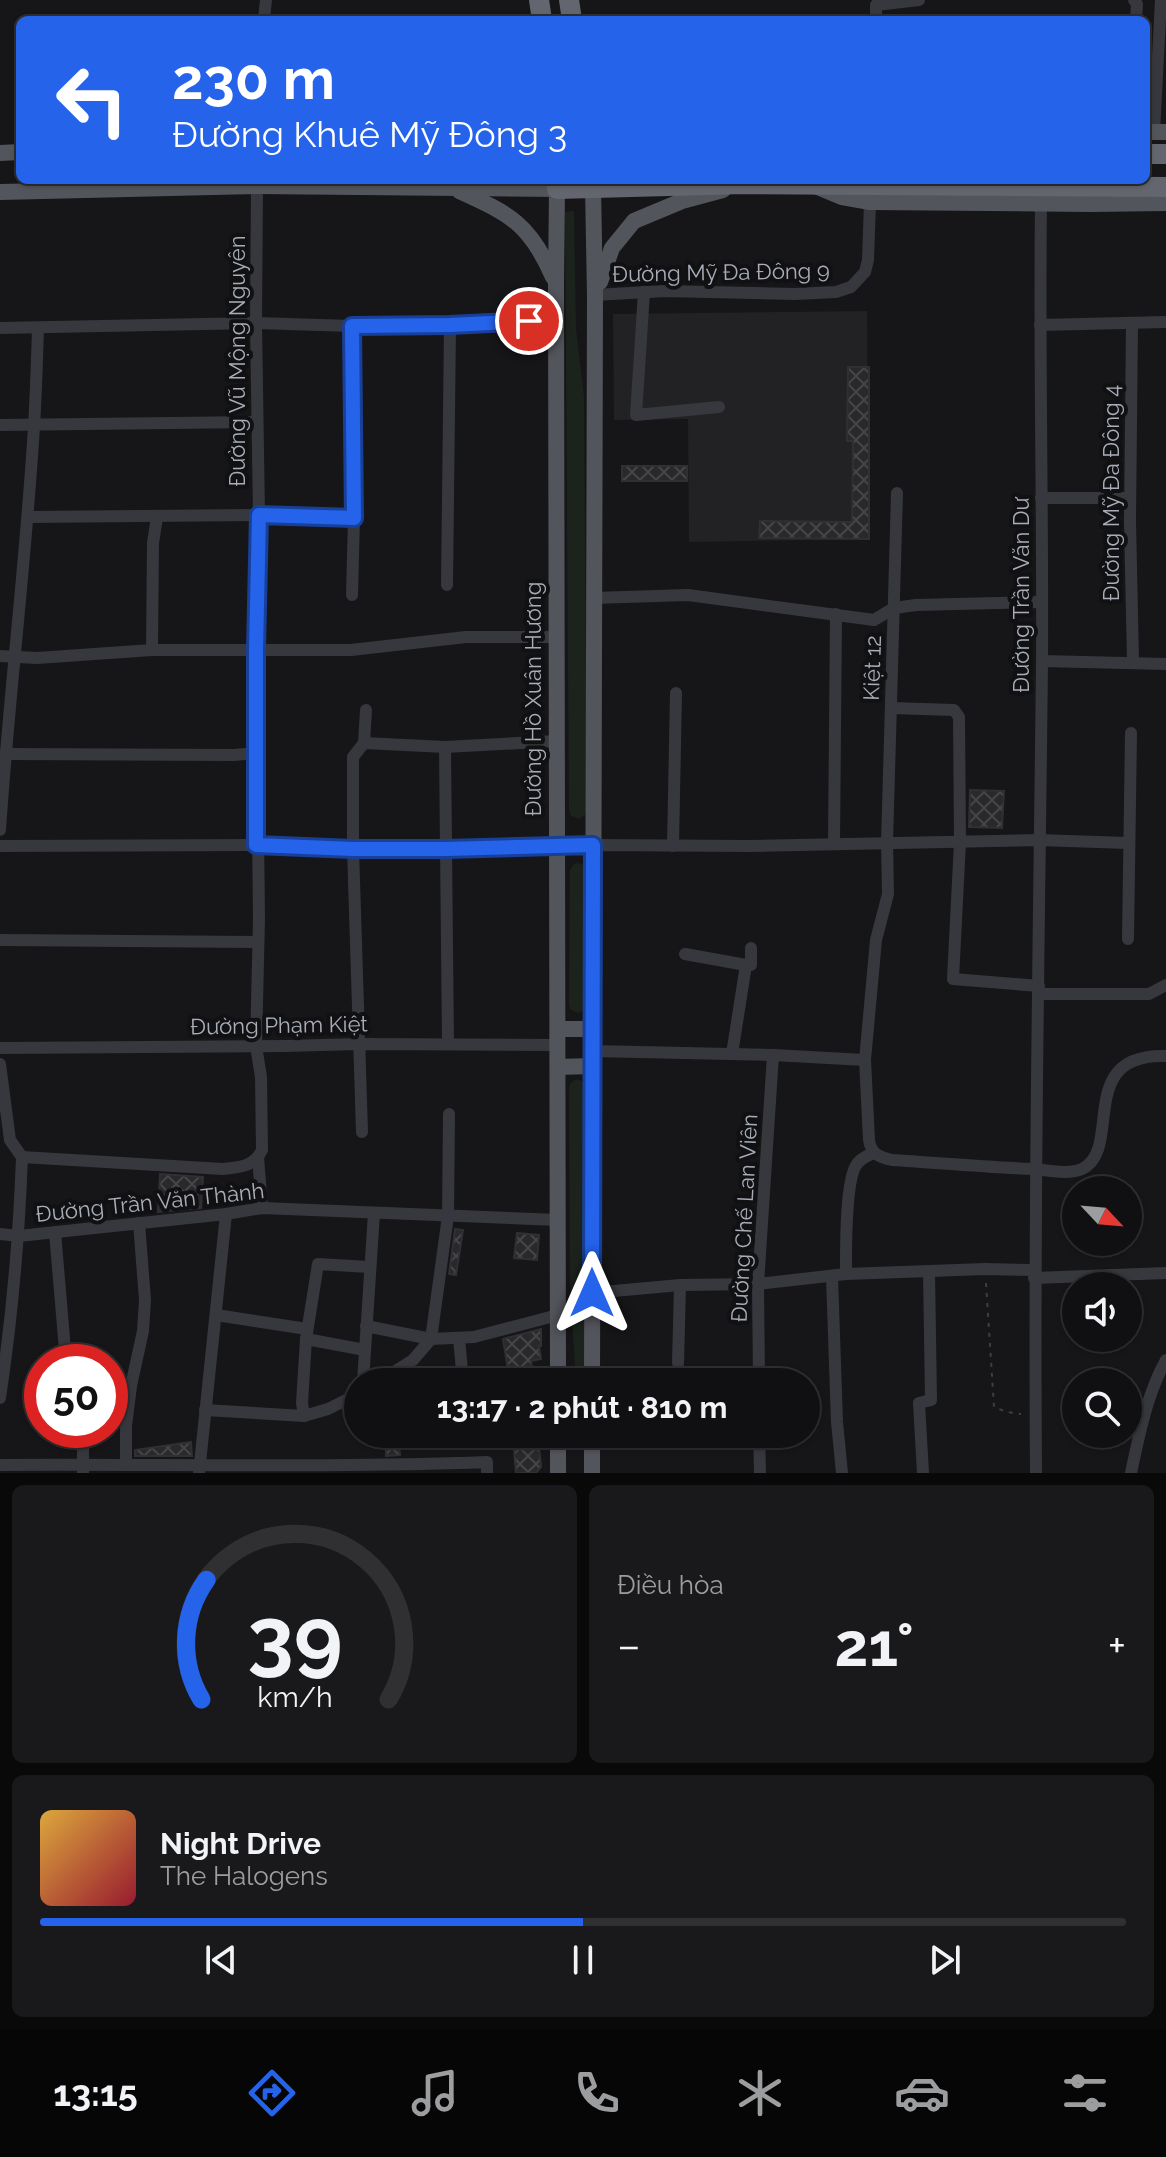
<!DOCTYPE html>
<html lang="vi">
<meta charset="utf-8">
<style>
:root{--surface:#101012;--page:#19191b;--text:#f1f3f6;--muted:#9c9d9f;--line:#303032;--accent:#2563eb}
body{margin:0;font-family:Raleway,sans-serif;background:var(--page);color:var(--text);height:100vh;display:flex;flex-direction:column;font-size:30px;white-space:nowrap}
*{box-sizing:border-box;margin:0}
p{font-size:26px;color:var(--muted)}
.icon{flex:none;width:44px;height:44px;fill:none;stroke:currentColor;stroke-width:2;stroke-linecap:round;stroke-linejoin:round}
.map{position:relative;height:1473px;overflow:hidden}
.drawer{display:flex;flex-direction:column;gap:12px;padding:12px;background:#09090a;flex:1}
.drawer>*{flex:none}
.guide{position:absolute;left:16px;top:16px;width:1134px;height:168px;border-radius:12px;box-shadow:0 2px 6px #0004,0 0 0 2px var(--line);background:#2563eb;color:#fff;overflow:hidden}
.needle{width:52px;rotate:116deg}
.tools{position:absolute;left:1062px;top:1176px;display:grid;gap:16px}
.tools a{display:grid;place-items:center;width:80px;height:80px;border-radius:50%;background:var(--surface);box-shadow:0 2px 6px #0004,0 0 0 2px var(--line);font-size:40px}
.speed{position:absolute;left:24px;top:1344px;display:flex;gap:16px;font-size:40px;font-weight:700;text-align:center}
.speed>*{display:grid;place-content:center;width:104px;height:104px;border-radius:50%;background:var(--surface);box-shadow:0 2px 6px #0004,0 0 0 2px var(--line);line-height:1}
.speed .limit{border:12px solid #d22;background:#fff;color:#111}
.pin{position:absolute;display:grid;place-items:center;width:68px;height:68px;color:#fff;margin:-34px;border:4px solid #fff;border-radius:50%;box-shadow:0 2px 8px #0007}
.me{position:absolute;width:88px;margin:-44px;rotate:0deg;stroke-linejoin:round;filter:drop-shadow(0 0 6px #0008)}
.turn{display:flex;align-items:center;gap:28px;height:168px;padding:0 24px;font-size:36px}
.turn .icon{width:104px;height:104px;stroke-width:2.5}
.turn b{display:block;font-size:56px;line-height:68px}
.big{font-size:60px;font-weight:700;line-height:1.1}
.drawer .card{flex:1;display:flex;flex-direction:column;justify-content:center;gap:12px;min-width:0;padding:0 28px;border-radius:12px;background:var(--page)}
.drawer .dial{align-items:center;gap:0}
.dial svg{height:208px;overflow:visible;fill:none;stroke:var(--line);stroke-width:7;stroke-linecap:round;text-anchor:middle}
.dial text{fill:var(--text);stroke:none}
.song{display:flex;align-items:center;gap:24px}
.cover{width:96px;height:96px;border-radius:12px;background:linear-gradient(135deg,hsl(40 70% 55%),hsl(350 70% 35%))}
.played{height:8px;border-radius:4px;background:linear-gradient(90deg,var(--accent) 50%,var(--line) 50%)}
.keys{display:flex;justify-content:space-around;direction:ltr}
.heat{display:flex;justify-content:space-between;align-items:center;font-size:44px;direction:ltr}
.drawer .tiles{flex:1;display:grid;gap:12px;grid-template-columns:1fr 1fr}
.card:last-child{grid-column:span 2}
.trip{position:absolute;left:344px;top:1368px;width:476px;height:80px;border-radius:40px;background:var(--surface);box-shadow:0 2px 6px #0004,0 0 0 2px var(--line);font-weight:700;line-height:80px;text-align:center}
.menu{display:flex;height:128px;justify-content:space-around;align-items:center;background:#060607;color:var(--muted)}
.menu .icon{width:56px;height:56px}
.menu .active{color:var(--accent)}
.menu b{font-size:36px;color:var(--text)}
.map>svg:first-child{display:block}
</style>
<div class="map">
<svg width="1166" height="1473" viewBox="0 0 1166 1473">
<defs>
<pattern id="building-cross-hatch" width="8" height="8" patternUnits="userSpaceOnUse" patternTransform="scale(2)"><rect width="8" height="8" fill="#29292c"/><path d="M0 0l8 8M0 8l8-8" fill="none" stroke="#454548"/></pattern>
</defs>
<rect width="100%" height="100%" fill="#161618"/>
<!-- built -->
<polygon fill="#222225" points="867,311 869,539 689,542 688,419 614,420 613,314"/>
<!-- green -->
<g fill="#1c231d">
<polygon points="574,211 576,329 584,396 587,808 585,815 579,819 571,816 569,810 565,212"/>
<polygon points="577,863 583,865 585,870 586,1004 584,1010 578,1013 570,1009 569,1004 570,870 573,865"/>
<polygon points="578,1079 583,1082 585,1086 587,1382 576,1382 570,1284 569,1086 573,1081"/>
</g>
<!-- building -->
<g fill="url(#building-cross-hatch)" stroke="#303034" stroke-width="2">
<polygon points="848,367 869,367 869,539 759,538 760,521 852,522 853,441 847,441"/>
<rect x="622" y="466" width="65" height="15"/>
<polygon points="970,790 1004,791 1002,828 969,827"/>
<polygon points="160,1174 203,1177 201,1208 158,1212"/>
<polygon points="455,1229 463,1230 456,1275 449,1274"/>
<polygon points="517,1233 539,1235 537,1260 514,1258"/>
<polygon points="541,1329 541,1346 539,1346 541,1359 531,1361 534,1382 510,1382 503,1339"/>
<polygon points="385,1434 419,1434 419,1443 399,1444 400,1455 386,1456"/>
<rect x="616" y="1434" width="52" height="11"/>
<polygon points="538,1437 541,1467 536,1473 516,1473 513,1439"/>
<polygon points="191,1442 192,1456 135,1456 135,1450"/>
</g>
<g fill="none" stroke-linecap="round" stroke-linejoin="round">
<!-- path -->
<polyline stroke="#3d3f44" stroke-width="2" stroke-dasharray="4 6" stroke-linecap="butt" points="986,1283 994,1407 1007,1412 1021,1414"/>
<!-- minor -->
<g stroke="#37383d" stroke-width="12">
<polyline points="1134,0 1137,4 1136,20"/>
<polyline points="264,20 266,0"/>
<polyline points="876,20 876,5 919,0"/>
<polyline points="1154,132 1161,0"/>
<polyline points="644,292 636,415 719,407"/>
<polyline points="595,295 665,291 795,294 836,292 851,287 865,272 868,260 870,202"/>
<polyline points="1132,323 1130,521 1133,662"/>
<polyline points="1040,325 1166,322"/>
<polyline points="0,328 256,323 352,326 450,325 556,320"/>
<polyline points="0,425 257,422"/>
<path d="M897,493l-10,350 1,51 -12,46 -11,120 4,80c2,14 10,17 23,20 47,3 94,7 141,9 15,1 35,6 49,0 42,-20 -8,-116 84,-113"/>
<polyline points="1041,498 1130,498"/>
<polyline points="28,517 259,515 354,518"/>
<polyline points="447,585 450,325"/>
<polyline points="352,595 354,518 352,326"/>
<polyline points="593,598 688,595 874,620 894,608 916,605 1041,602"/>
<polyline points="152,650 153,543 157,517"/>
<polyline points="0,656 37,658 152,650 351,650 466,637 557,637"/>
<polyline points="1042,661 1166,664"/>
<polyline points="891,708 954,710 959,717 960,842 953,979 1039,986"/>
<polyline points="364,743 366,710"/>
<polyline points="445,747 448,1044"/>
<polyline points="5,754 234,755 257,753"/>
<path d="M0,830c9,-135 26,-269 34,-404 2,-32 3,-65 4,-98"/>
<polyline points="834,844 836,614"/>
<polyline points="0,846 256,845 353,849 446,849 593,845 751,846 1038,840 1128,843"/>
<polyline points="673,846 676,693"/>
<polyline points="1128,939 1131,733"/>
<polyline points="0,940 258,942"/>
<polyline points="685,954 746,965 732,1054"/>
<polyline points="746,965 751,965 751,948"/>
<polyline points="1039,994 1149,994 1166,985"/>
<polyline points="0,1048 285,1046 359,1044 558,1045"/>
<polyline points="593,1051 773,1055 865,1060"/>
<polyline points="0,1064 10,1140 22,1157"/>
<polyline points="362,1132 353,849 353,757 364,743 445,747 557,741"/>
<path d="M22,1157l201,12c17,-2 31,-2 39,-19l-1,-73 -5,-31 3,-127 -3,-269 3,-135 -3,-192 1,-137"/>
<polyline points="258,1157 262,1208"/>
<polyline points="55,1232 66,1362"/>
<polyline points="0,1234 19,1236 226,1214 262,1208 558,1220"/>
<path d="M846,1274c0,-21 -1,-95 11,-110 3,-5 10,-8 16,-11"/>
<polyline points="832,1277 837,1422 842,1473"/>
<polyline points="1034,1278 1166,1273"/>
<polyline points="592,1293 680,1285"/>
<polyline points="216,1315 307,1329"/>
<polyline points="366,1326 431,1339 474,1337 558,1315"/>
<polyline points="459,1338 463,1382"/>
<polyline points="306,1339 365,1350"/>
<polyline points="678,1363 680,1285 758,1284 846,1274 985,1269 1034,1270"/>
<polyline points="363,1382 374,1213"/>
<polyline points="378,1382 413,1360 431,1339 448,1216 449,1114"/>
<polyline points="759,1382 758,1284 773,1055"/>
<path d="M0,1398c12,-80 19,-160 22,-241"/>
<polyline points="205,1410 304,1416 328,1409 358,1394"/>
<polyline points="304,1416 302,1403 306,1339 318,1264 369,1267"/>
<polyline points="83,1430 83,1473"/>
<polyline points="759,1434 760,1473"/>
<polyline points="126,1464 126,1426 131,1386 143,1331 145,1300 139,1223"/>
<path d="M0,1465c162,-1 325,3 487,-3v11"/>
<polyline points="199,1473 226,1214"/>
<polyline points="923,1473 919,1403 931,1400 929,1271"/>
<path d="M1036,1473c-2,-270 3,-540 6,-810 1,-153 -3,-306 -1,-459"/>
<path d="M1131,1473c8,-38 16,-79 35,-113"/>
</g>
<!-- major -->
<g stroke="#53555c" stroke-width="16">
<polyline points="1146,132 1166,132"/>
<polyline points="0,153 20,152"/>
<polyline points="818,187 842,197 870,202 1091,204 1166,203"/>
<path d="M459,191c51,23 71,33 94,86"/>
<polyline points="0,192 257,186 557,189 556,284 558,1382"/>
<polyline points="600,282 612,248 634,221 682,201 723,190"/>
<polyline points="558,1029 593,1029"/>
<polyline points="558,1067 593,1066"/>
<polyline points="592,1382 595,295 593,187"/>
<polyline points="558,1434 558,1473"/>
<polyline points="592,1473 592,1434"/>
</g>
<!-- highway -->
<g stroke="#63666e" stroke-width="20">
<polyline points="539,0 542,20"/>
<polyline points="569,0 572,20"/>
<polyline points="1146,154 1166,154"/>
<polyline points="557,180 557,189 743,184 1166,187"/>
</g>
</g>
<g fill="none" stroke-linecap="round" stroke-linejoin="round">
<!-- route casing -->
<g stroke="#184099" stroke-width="20">
<polyline id="route" points="529,321 450,325 352,326 354,518 259,515 256,650 256,845 353,849 446,849 593,845 592,1293"/>
</g>
<!-- route -->
<use href="#route" stroke="#2563eb" stroke-width="14"/>
</g>
<g text-anchor="middle" stroke-width="8" stroke-linejoin="round" paint-order="stroke">
<!-- street labels -->
<g font-size="22" fill="#a8adb8" stroke="#111113">
<text transform="translate(721 272) rotate(-1)" y="8">Đường Mỹ Đa Đông 9</text>
<text transform="translate(237 361) rotate(-90)" y="8">Đường Vũ Mộng Nguyên</text>
<text transform="translate(1111 493) rotate(-90)" y="8">Đường Mỹ Đa Đông 4</text>
<text transform="translate(1021 595) rotate(-90)" y="8">Đường Trần Văn Dư</text>
<text transform="translate(872 668) rotate(-88)" y="8">Kiệt 12</text>
<text transform="translate(533 699) rotate(-90)" y="8">Đường Hồ Xuân Hương</text>
<text transform="translate(279 1025) rotate(-1)" y="8">Đường Phạm Kiệt</text>
<text transform="translate(150 1202) rotate(-6)" y="8">Đường Trần Văn Thành</text>
<text transform="translate(744 1218) rotate(-87)" y="8">Đường Chế Lan Viên</text>
</g>
</g>
</svg>
<div class="tools">
<a><svg class="needle" viewBox="-14 -14 28 28"><path d="M0-13l5 13h-10z" fill="#e53935"/><path d="M0 13l5-13h-10z" fill="#9c9d9f"/></svg></a>
<a><svg class="icon" aria-label="sound" viewBox="0 0 24 24"><path d="M4 9h4l5-4v14l-5-4H4zM17 9q2 3 0 6"/></svg></a>
<a><svg class="icon" aria-label="search" viewBox="0 0 24 24"><circle cx="10" cy="10" r="6"/><path d="M15 15l6 6"/></svg></a>
</div>
<div class="speed"><div class="limit">50</div></div>
<div class="pin" style="left:529px;top:321px;background:#d93025"><svg class="icon" aria-label="arrive" viewBox="0 0 24 24"><path d="M6 21V4h12l-3 4 3 4H6"/></svg></div>
<svg class="me" style="left:592px;top:1293px" viewBox="-20 -20 40 40"><path d="M0-17L14 15 0 8-14 15z" fill="#2563eb" stroke="#fff" stroke-width="4"/></svg>
<div class="trip">13:17 · 2 phút · 810 m</div>
<div class="guide">
<div class="turn"><svg class="icon" aria-label="left" viewBox="0 0 24 24"><path d="M17 20v-9H6M10 6l-5 5 5 5"/></svg><div><b>230 m</b>Đường Khuê Mỹ Đông 3</div></div>
</div>
</div>
<section class="drawer">
<div class="tiles">
<div class="card dial"><svg viewBox="0 0 100 80">
<path d="M14 69A42 42 0 1 1 86 69"/>
<path d="M14 69A42 42 0 0 1 16 23" stroke="#2563eb"/>
<text x="50" y="56" font-size="32" font-weight="700">39</text>
<text x="50" y="72" font-size="11">km/h</text>
</svg></div>
<div class="card"><p>Điều hòa</p>
<div class="heat"><a>−</a><b class="big">21°</b><a>+</a></div>
</div>
<div class="card">
<div class="song"><i class="cover"></i><div><b>Night Drive</b><p>The Halogens</p></div></div>
<div class="played"></div>
<div class="keys"><svg class="icon" aria-label="previous" viewBox="0 0 24 24"><path d="M18 5L8 12l10 7zM5 5v14"/></svg><svg class="icon" aria-label="pause" viewBox="0 0 24 24"><path d="M8 5v14M16 5v14"/></svg><svg class="icon" aria-label="next" viewBox="0 0 24 24"><path d="M6 5l10 7-10 7zM19 5v14"/></svg></div>
</div>
</div>
</section>
<nav class="menu">
<b>13:15</b>
<svg class="icon active" aria-label="directions" viewBox="0 0 24 24"><path d="M12 3l9 9-9 9-9-9zM9 14v-3h6M13 9l2 2-2 2"/></svg>
<svg class="icon" aria-label="music" viewBox="0 0 24 24"><path d="M9 18V5l10-2v13"/><circle cx="6" cy="18" r="3"/><circle cx="16" cy="16" r="3"/></svg>
<svg class="icon" aria-label="phone" viewBox="0 0 24 24"><path d="M5 4h4l2 5-3 2q2 4 5 5l2-3 5 2v4C11 20 4 13 5 4z"/></svg>
<svg class="icon" aria-label="climate" viewBox="0 0 24 24"><path d="M12 3v18M4 7l16 10M4 17L20 7"/></svg>
<svg class="icon" aria-label="car" viewBox="0 0 24 24"><path d="M5 17H2v-5l4-1 3-4h7l3 4 3 1v5h-3M9 17h6M6 11h13"/><circle cx="7" cy="17" r="2"/><circle cx="17" cy="17" r="2"/></svg>
<svg class="icon" aria-label="filters" viewBox="0 0 24 24"><path d="M4 7h16M4 17h16"/><circle cx="9" cy="7" r="2"/><circle cx="15" cy="17" r="2"/></svg>
</nav>
